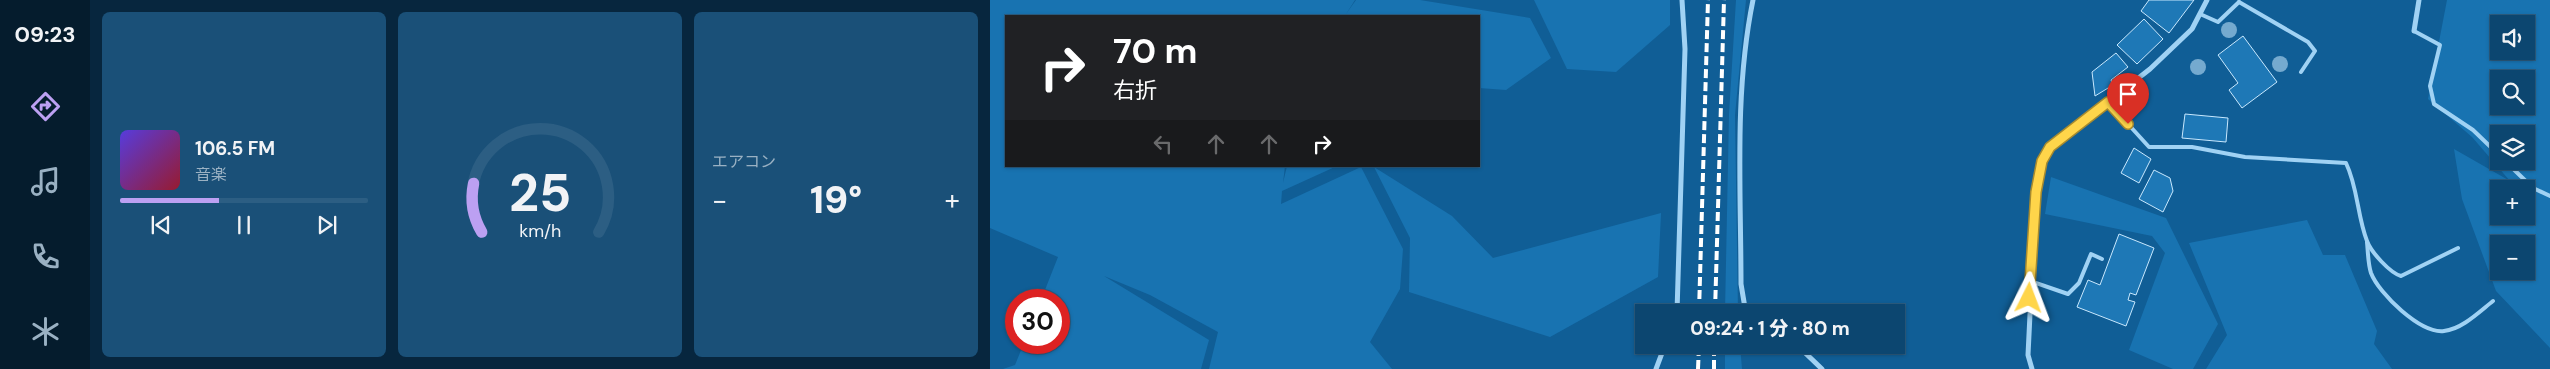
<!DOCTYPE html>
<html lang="ja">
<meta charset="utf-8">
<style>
:root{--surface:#0c4670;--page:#1a5078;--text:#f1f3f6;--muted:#9ab1c3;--line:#2c5e83;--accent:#bca0f2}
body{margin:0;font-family:"DM Sans","Noto Sans JP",sans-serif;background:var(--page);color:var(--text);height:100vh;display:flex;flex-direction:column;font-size:19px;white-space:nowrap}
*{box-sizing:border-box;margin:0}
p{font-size:16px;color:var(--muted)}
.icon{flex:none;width:28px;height:28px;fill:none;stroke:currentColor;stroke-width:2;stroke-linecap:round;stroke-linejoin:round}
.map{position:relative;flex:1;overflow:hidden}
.sheet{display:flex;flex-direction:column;gap:12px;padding:12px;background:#07263e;width:900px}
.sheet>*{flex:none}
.banner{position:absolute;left:15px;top:15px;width:475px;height:152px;border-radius:0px;box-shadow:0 1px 4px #0004,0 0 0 1px var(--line);background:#202124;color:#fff;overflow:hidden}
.fabs{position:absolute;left:1500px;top:15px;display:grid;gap:10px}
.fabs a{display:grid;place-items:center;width:45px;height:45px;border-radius:0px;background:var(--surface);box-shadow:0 1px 4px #0004,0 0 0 1px var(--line);font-size:25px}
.speed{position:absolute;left:15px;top:289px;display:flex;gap:10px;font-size:25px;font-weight:700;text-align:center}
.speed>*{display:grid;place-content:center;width:65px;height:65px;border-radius:50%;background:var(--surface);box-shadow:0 1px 4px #0004,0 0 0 1px var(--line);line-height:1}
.speed .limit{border:8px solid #d22;background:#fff;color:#111}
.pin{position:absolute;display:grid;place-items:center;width:42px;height:42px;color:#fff;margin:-51px -21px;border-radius:50% 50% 50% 0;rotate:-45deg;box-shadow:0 0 5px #0007}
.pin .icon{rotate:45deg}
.me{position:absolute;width:55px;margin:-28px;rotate:3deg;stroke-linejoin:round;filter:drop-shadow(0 0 4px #0008)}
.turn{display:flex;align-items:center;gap:18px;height:105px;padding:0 25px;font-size:22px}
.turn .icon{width:65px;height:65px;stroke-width:2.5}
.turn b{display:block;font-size:35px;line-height:42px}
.lanes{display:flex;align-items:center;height:48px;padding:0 25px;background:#0003;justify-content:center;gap:25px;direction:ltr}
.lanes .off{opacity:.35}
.big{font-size:38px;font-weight:800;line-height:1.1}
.sheet .tile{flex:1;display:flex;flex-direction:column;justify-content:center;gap:8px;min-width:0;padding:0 18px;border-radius:8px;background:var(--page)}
.sheet .dial{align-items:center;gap:0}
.dial svg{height:130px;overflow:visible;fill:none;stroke:var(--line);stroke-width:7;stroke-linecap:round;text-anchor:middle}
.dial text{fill:var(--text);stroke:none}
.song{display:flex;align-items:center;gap:15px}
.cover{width:60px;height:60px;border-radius:8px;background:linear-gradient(135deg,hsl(250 70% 55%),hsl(350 70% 35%))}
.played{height:5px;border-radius:2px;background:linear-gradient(90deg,var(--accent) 40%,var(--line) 40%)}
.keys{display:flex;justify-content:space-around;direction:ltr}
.heat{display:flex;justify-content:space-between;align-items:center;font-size:28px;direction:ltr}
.sheet .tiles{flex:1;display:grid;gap:12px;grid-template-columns:repeat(3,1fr)}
.trip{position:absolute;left:645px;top:304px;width:270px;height:50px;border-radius:0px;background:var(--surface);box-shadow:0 1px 4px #0004,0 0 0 1px var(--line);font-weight:800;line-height:50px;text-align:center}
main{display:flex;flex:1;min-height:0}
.tabs{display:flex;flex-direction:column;width:90px;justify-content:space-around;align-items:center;background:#051c2d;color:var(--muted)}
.tabs .icon{width:35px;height:35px}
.tabs .selected{color:var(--accent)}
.tabs b{font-size:22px;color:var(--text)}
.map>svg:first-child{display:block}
</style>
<main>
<nav class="tabs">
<b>09:23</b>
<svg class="icon selected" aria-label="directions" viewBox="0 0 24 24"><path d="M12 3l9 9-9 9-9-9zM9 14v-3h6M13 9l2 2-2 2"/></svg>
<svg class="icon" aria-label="music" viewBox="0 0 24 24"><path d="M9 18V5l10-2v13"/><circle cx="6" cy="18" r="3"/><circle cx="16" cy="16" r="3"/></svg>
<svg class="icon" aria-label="phone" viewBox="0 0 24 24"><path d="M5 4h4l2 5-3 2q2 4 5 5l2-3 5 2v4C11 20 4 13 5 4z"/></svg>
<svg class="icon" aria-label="climate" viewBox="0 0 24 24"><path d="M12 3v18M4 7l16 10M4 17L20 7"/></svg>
</nav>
<section class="sheet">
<div class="tiles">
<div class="tile">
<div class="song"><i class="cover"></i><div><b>106.5 FM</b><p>音楽</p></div></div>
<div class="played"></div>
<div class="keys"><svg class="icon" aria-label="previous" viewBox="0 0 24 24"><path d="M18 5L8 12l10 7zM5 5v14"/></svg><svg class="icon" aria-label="pause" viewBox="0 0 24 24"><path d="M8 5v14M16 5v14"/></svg><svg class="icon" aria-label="next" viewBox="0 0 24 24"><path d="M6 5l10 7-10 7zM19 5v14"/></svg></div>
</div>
<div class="tile dial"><svg viewBox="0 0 100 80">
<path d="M14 69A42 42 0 1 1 86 69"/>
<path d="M14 69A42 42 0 0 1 9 39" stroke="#bca0f2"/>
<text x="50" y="56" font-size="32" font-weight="700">25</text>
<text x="50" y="72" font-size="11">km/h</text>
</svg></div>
<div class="tile"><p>エアコン</p>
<div class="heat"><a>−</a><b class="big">19°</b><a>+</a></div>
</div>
</div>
</section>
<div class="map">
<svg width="1560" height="369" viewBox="0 0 1560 369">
<rect width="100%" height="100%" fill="#105e96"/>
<!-- green -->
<g fill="#1873b1" fill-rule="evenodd">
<polygon points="0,0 365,0 356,14 366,0 430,0 540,18 561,58 516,90 489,88 489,16 16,16 16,166 295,166 293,183 297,166 347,166 292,191 291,204 371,167 413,249 410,289 380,342 402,369 219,369 228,332 160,295 114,276 219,340 211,369 13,369 25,365 34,343 69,342 69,300 51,300 68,257 0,228"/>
<polygon points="544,0 680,0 680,25 626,72 577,69"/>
<polygon points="746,0 756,0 745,115 748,312 735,312 739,114"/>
<path d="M1457,0h103v348l-54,-57 -34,-92 -8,-50 56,32 -38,-44 -44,-38zM1509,24h27v27h-27zM1509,79h27v27h-27zM1509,134h27v27h-27zM1509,189h27v27h-27zM1509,244h27v27h-27z"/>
<polygon points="384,167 462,216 503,258 671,213 668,277 560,337 419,292 420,238"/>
<polygon points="1061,177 1176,218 1228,324 1203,369 1183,369 1139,350 1175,253 1162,236 1055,214"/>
<polygon points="1317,220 1333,255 1355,255 1387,331 1384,344 1402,369 1216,369 1237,335 1199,243"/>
<polygon points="735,345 750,345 752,369 735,369"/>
</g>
<!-- building -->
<g fill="#1e78b6" stroke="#c8e8fe">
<polygon points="1159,0 1204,0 1179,33 1151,11"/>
<polygon points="1154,19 1173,39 1147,64 1127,45"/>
<polygon points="1253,36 1287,82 1252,108 1239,90 1248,83 1228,55"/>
<polygon points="1126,53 1138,67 1121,80 1123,85 1105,96 1102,72"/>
<polygon points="1195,114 1238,118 1236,142 1192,138"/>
<polygon points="1144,148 1161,159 1149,183 1131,173"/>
<polygon points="1164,170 1180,178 1183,191 1173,212 1149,199"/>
<polygon points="1129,234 1164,248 1146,295 1140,293 1138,300 1145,302 1136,326 1087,307 1098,280 1110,285"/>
</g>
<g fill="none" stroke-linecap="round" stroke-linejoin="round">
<!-- lane -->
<g stroke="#a0d2f4" stroke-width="4">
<polyline points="1249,2 1318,42 1325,51 1311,72"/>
<polyline points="1210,14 1228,22 1249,2"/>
<polyline points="1424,31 1450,45 1440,86 1444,104 1483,130 1509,155"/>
<path d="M1118,102l41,45h43l53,10 101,6c12,25 11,52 21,78 4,11 23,32 34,35l57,-28"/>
<polyline points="1515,161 1543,188 1560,196"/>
<path d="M1377,242c1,10 1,22 4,31 8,21 50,61 73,58 18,-2 35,-19 49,-30"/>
<polyline points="1040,281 1078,294 1089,283 1101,254 1112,259"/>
</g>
<!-- street -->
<g stroke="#a0d2f4" stroke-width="5">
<path d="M763,0c-19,93 -12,189 -12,284l4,24h9l10,4"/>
<polyline points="1424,31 1429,0"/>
<polyline points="687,312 695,49 692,0"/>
<polyline points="807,345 832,369"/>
<polyline points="666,369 675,345"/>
<polyline points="1042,369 1038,355 1046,192 1048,176 1060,147 1160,69 1202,29 1217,0"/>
</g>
<!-- rail -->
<g stroke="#fff" stroke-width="4" stroke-dasharray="9 4" stroke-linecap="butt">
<polyline points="709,312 718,0"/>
<polyline points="725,312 734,0"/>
<polyline points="708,369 709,345"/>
<polyline points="724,369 724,345"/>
</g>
</g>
<!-- trees -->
<g fill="#75aacf">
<circle cx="1239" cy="30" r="8"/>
<circle cx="1290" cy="64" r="8"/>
<circle cx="1208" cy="67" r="8"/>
</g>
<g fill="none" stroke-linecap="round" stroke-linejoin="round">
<!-- route casing -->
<g stroke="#a68a30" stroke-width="12">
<polyline id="route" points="1039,298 1046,192 1052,161 1060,147 1118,102 1138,124"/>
</g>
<!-- route -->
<use href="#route" stroke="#ffd54a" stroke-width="9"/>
</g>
</svg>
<div class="fabs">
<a><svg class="icon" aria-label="sound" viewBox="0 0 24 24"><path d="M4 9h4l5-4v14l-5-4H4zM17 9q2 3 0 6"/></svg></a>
<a><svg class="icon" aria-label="search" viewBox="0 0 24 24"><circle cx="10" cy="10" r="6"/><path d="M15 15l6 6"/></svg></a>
<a><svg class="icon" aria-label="layers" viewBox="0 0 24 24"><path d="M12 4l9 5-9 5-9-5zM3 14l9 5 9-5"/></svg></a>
<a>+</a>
<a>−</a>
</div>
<div class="speed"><div class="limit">30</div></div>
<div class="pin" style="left:1138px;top:124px;background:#d93025"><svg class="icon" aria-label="arrive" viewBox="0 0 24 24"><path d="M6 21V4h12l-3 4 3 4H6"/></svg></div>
<svg class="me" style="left:1039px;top:298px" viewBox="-20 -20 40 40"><path d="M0-17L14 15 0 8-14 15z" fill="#ffd54a" stroke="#fff" stroke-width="4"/></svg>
<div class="trip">09:24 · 1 分 · 80 m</div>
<div class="banner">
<div class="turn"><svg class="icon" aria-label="right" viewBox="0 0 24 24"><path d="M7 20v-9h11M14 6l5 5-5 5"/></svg><div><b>70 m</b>右折</div></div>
<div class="lanes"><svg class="icon off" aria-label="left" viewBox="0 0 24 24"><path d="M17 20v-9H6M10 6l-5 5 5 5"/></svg><svg class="icon off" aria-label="ahead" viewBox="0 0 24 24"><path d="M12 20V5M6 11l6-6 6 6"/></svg><svg class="icon off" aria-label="ahead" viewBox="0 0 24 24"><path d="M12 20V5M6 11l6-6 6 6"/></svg><svg class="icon" aria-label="right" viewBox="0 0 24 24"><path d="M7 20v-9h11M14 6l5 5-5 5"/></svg></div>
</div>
</div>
</main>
